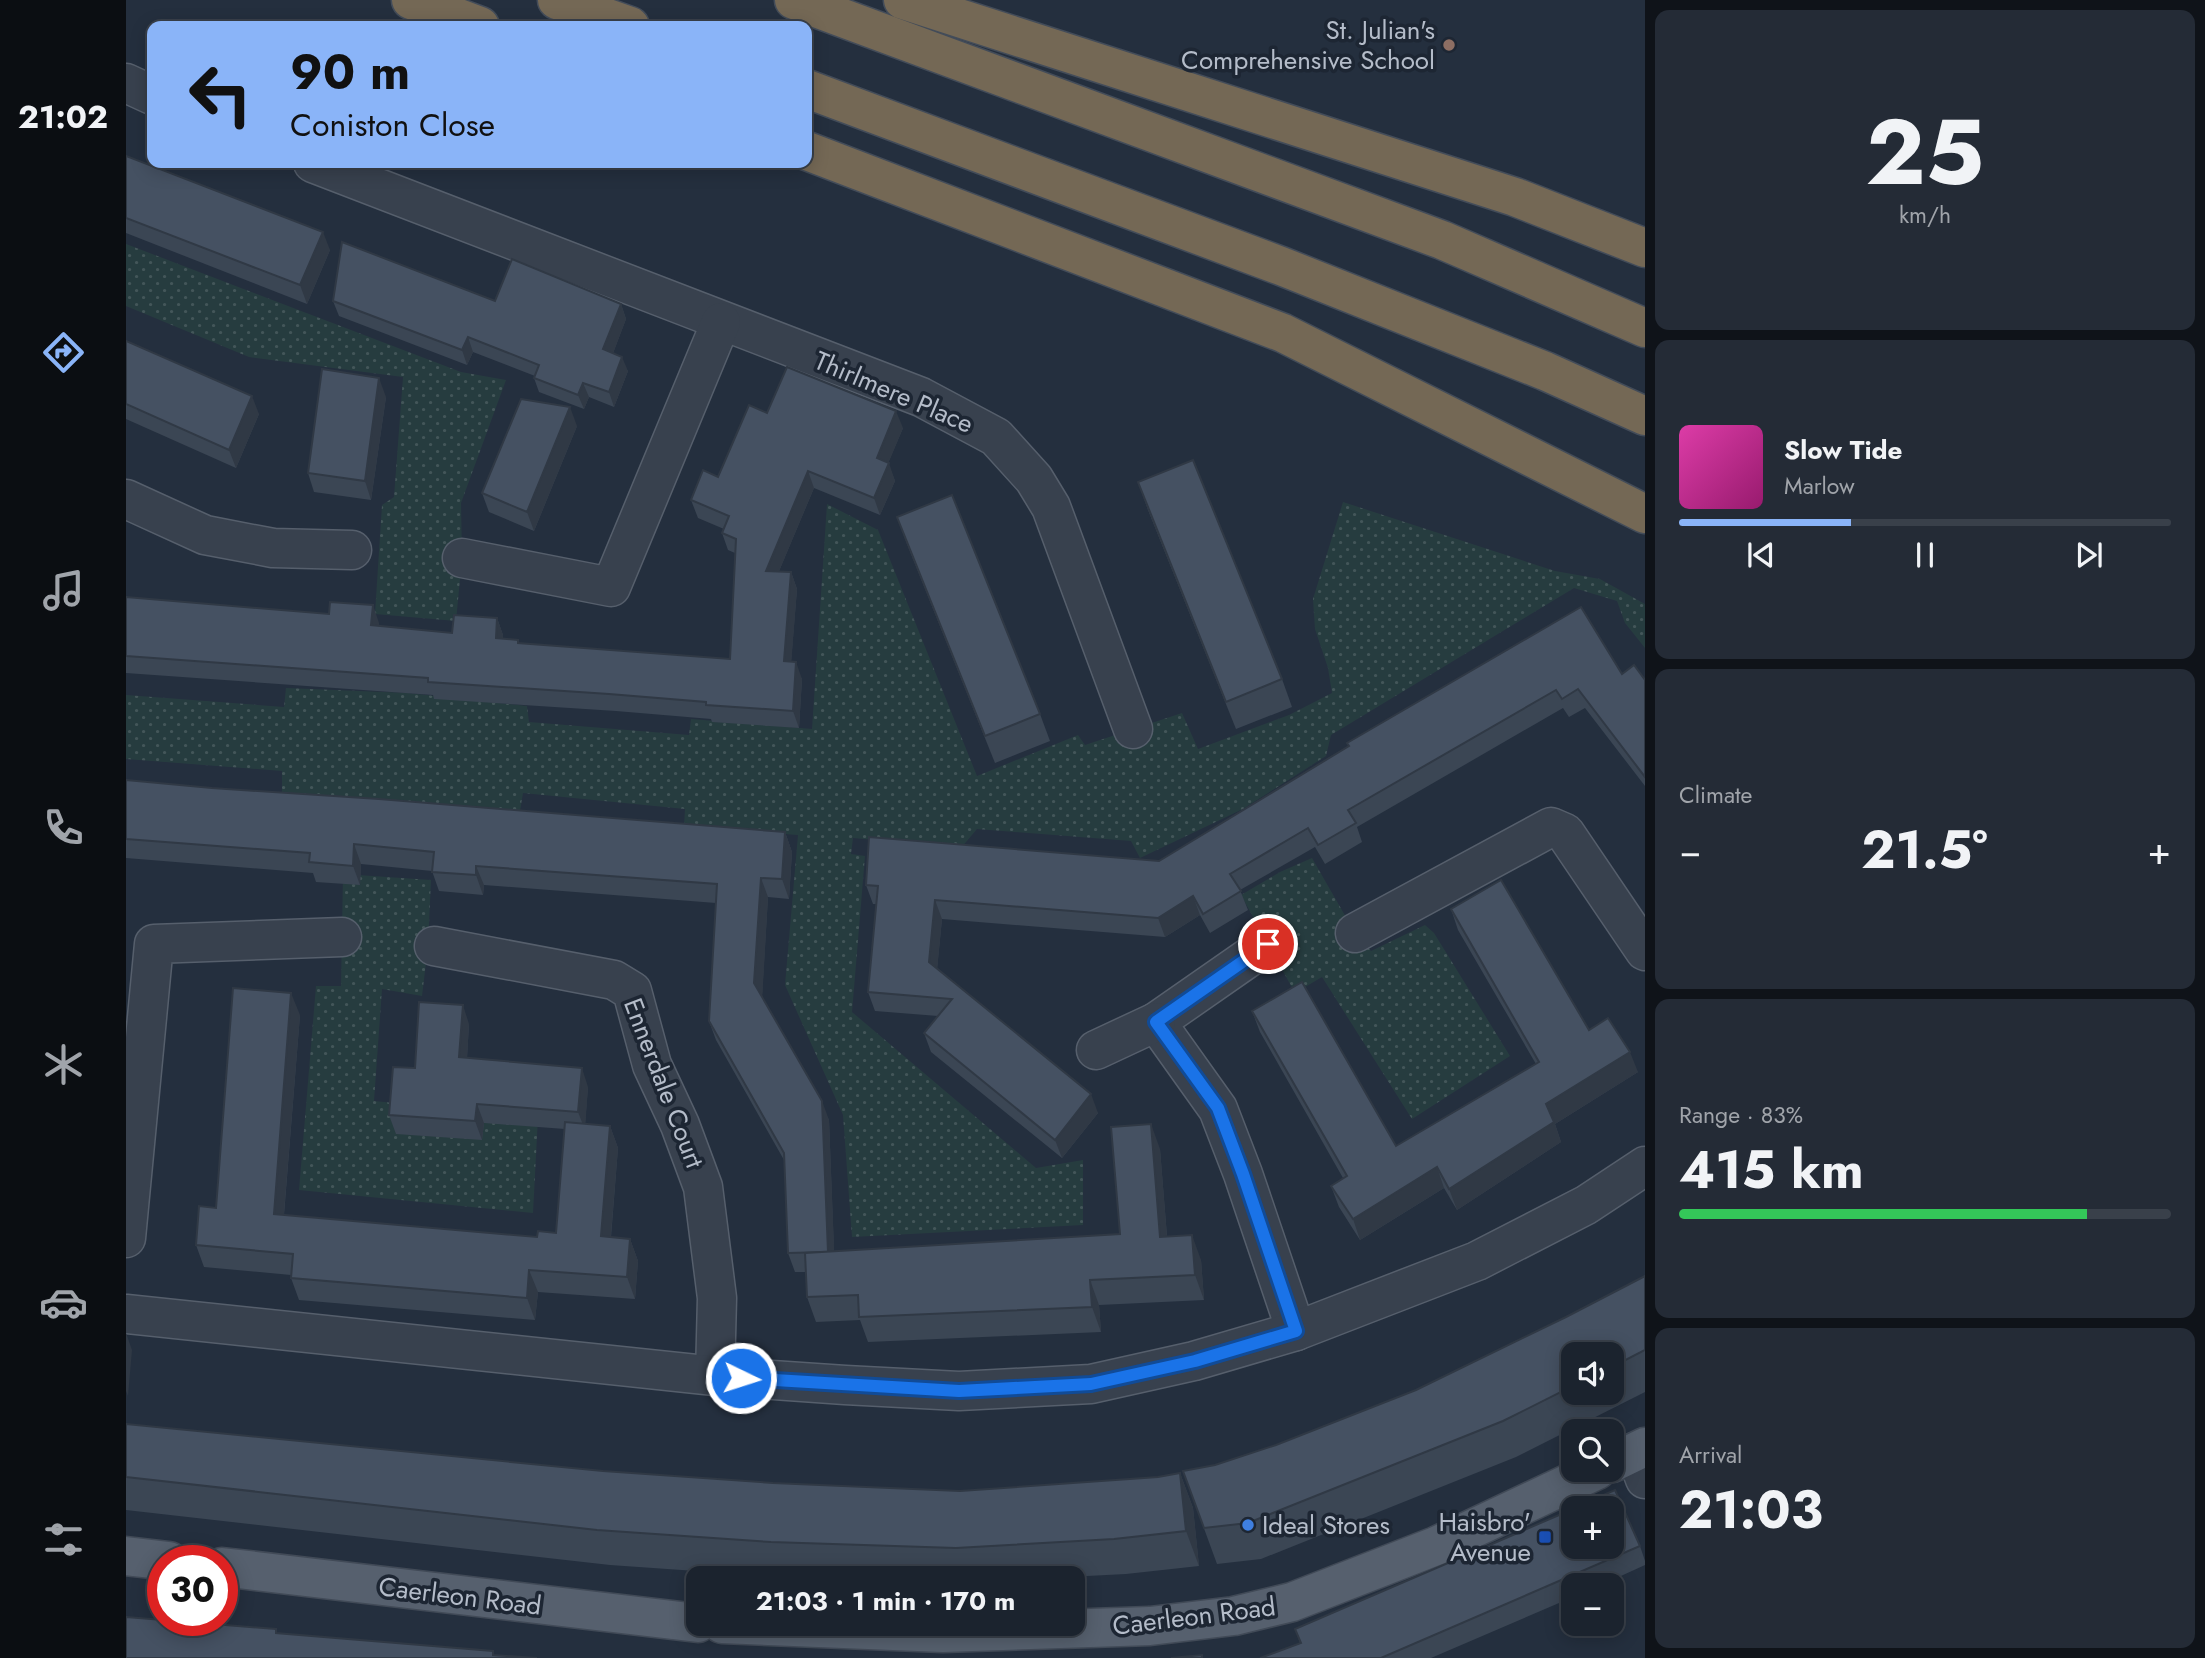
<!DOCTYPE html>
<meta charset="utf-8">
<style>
:root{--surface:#1b232e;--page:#242b36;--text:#f1f3f6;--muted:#a0a4aa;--line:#39404a;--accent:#8ab4f8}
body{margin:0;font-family:Jost,sans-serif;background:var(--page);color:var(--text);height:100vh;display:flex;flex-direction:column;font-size:26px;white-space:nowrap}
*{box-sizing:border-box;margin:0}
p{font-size:23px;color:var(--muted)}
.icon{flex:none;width:38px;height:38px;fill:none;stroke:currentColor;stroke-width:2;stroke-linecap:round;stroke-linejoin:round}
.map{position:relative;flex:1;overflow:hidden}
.drawer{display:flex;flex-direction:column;gap:10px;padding:10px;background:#0f1319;width:560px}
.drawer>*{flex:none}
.guide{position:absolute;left:21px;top:21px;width:665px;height:147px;border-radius:14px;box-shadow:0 4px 18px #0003,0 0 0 2px var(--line);background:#8ab4f8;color:#111;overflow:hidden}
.fabs{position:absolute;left:1435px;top:1342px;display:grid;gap:14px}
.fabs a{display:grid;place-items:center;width:63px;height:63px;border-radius:14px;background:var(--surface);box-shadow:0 4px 18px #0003,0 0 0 2px var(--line);font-size:35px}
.speed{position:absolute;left:21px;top:1545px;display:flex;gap:14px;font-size:35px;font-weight:700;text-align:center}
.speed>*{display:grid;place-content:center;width:91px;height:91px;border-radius:50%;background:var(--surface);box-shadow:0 4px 18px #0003,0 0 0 2px var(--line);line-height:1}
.speed .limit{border:10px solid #d22;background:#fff;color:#111}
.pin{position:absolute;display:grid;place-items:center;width:60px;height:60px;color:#fff;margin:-30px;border:4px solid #fff;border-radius:50%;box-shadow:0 2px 7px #0007}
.me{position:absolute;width:77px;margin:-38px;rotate:94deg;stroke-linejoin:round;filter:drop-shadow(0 0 5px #0008)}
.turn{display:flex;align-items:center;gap:24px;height:147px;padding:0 28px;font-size:32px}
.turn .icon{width:91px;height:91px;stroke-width:2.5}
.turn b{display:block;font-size:49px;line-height:60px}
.big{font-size:52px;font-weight:700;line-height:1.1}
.drawer .tile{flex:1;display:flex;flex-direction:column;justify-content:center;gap:10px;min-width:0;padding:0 24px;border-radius:14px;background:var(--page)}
.drawer .dial{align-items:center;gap:0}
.dial b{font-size:91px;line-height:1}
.song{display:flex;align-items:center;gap:21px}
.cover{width:84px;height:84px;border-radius:10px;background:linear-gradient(135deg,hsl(320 70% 55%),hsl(320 70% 35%))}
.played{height:7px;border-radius:4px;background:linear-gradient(90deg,var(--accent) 35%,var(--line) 35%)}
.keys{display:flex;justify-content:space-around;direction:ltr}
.heat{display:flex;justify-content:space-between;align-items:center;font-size:38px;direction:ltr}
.charge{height:10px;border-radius:5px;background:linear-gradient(90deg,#34c759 83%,var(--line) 0)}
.trip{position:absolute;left:560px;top:1566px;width:399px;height:70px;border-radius:14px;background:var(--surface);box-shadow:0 4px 18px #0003,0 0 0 2px var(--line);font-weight:700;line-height:70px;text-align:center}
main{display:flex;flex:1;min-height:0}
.dock{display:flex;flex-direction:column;width:126px;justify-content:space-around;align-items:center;background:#0b0e12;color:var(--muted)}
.dock .icon{width:49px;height:49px}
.dock .selected{color:var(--accent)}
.dock b{font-size:32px;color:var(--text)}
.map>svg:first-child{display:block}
</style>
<main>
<nav class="dock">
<b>21:02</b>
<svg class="icon selected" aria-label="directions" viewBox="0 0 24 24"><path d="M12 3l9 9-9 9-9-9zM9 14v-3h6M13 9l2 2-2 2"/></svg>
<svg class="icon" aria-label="music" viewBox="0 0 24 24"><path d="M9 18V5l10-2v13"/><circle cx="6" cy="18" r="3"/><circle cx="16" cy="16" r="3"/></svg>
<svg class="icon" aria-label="phone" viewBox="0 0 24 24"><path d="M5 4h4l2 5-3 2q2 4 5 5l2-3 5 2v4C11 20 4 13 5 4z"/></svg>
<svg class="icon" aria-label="climate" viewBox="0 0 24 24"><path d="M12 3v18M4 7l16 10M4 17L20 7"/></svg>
<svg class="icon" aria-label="car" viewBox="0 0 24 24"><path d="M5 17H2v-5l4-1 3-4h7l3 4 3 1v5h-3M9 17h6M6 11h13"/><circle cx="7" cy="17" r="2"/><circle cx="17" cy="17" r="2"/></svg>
<svg class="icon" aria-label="filters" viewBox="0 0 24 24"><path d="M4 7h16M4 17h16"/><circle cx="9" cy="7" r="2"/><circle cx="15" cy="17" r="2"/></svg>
</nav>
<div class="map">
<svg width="1519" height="1658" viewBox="0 0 1519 1658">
<defs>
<pattern id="green-dots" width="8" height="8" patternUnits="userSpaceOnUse" patternTransform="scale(1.75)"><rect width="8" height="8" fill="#263c3f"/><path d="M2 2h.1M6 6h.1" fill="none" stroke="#435659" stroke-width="1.8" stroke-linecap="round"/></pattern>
</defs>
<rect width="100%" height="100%" fill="#242f3e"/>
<!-- green -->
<g fill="url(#green-dots)">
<polygon points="0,244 335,372 380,380 335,503 336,558 330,621 249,614 256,505 268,497 277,377 123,357 0,306"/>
<polygon points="1217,502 1429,571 1474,579 1519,604 1519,648 1499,623 1491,601 1448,588 1205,735 1200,756 1117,809 1014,858 1005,841 851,829 835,848 727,838 725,854 739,856 726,1012 910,1168 957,1160 957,1225 726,1237 717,1115 659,985 672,835 558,826 559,809 397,793 394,811 156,792 156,771 0,759 0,695 158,707 160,688 282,693 401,706 403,722 563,735 565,719 686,729 701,504 752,530 851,776 952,735 959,745 1056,713 1072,749 1163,715 1206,693 1202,668 1189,629 1187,599"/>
<polygon points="1186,858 1229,933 1245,951 1299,925 1308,933 1384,1056 1286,1119 1196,977 1169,993 1115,895 1154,872"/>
<polygon points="217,874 305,880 302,946 296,996 256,989 248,1101 412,1117 407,1213 173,1190 190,986 215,986"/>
</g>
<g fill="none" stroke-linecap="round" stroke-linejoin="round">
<!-- minor casing -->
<g stroke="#565f6c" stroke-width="41">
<g id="minor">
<polyline points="0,83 26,95"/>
<polyline points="187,163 795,397 870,437 908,479 925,507 1007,729"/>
<polyline points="0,499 79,535 147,548 226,550"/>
<polyline points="336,558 485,587 595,322"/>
<polyline points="1229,933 1425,827 1439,833 1519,951"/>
<polyline points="1142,944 1030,1022 1092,1109 1117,1174 1170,1331"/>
<polyline points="308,946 488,980 506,991 526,1065 554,1125 577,1187 591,1298 589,1376"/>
<polyline points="970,1050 1030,1022"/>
<polyline points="0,1238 28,944 216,937"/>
<polyline points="0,1314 589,1376 719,1385 833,1391 965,1384 1068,1361 1170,1331 1351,1261 1460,1205 1519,1166"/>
<polyline points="1509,1452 1519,1479"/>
</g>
</g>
<!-- major casing -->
<g stroke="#414a57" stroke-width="41">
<g id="major">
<polyline points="1486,1463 1519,1447"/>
<polyline points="0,1556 43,1561"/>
<polyline points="96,1567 572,1623"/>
<polyline points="596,1624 817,1633 1024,1626 1108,1616 1166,1602 1310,1546 1471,1470"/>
</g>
</g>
<!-- highway casing -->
<g stroke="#434c59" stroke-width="41">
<g id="highway">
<polyline points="285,0 354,26"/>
<polyline points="431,0 504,26"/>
<polyline points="668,0 1316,240 1519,328"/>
<polyline points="777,0 1389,197 1519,248"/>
<polyline points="681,89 1155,266 1419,371 1519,416"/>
<polyline points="681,151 1157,333 1519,514"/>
</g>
</g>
<!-- minor -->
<use href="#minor" stroke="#38414e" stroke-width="38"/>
<!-- major -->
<use href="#major" stroke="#56606e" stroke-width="38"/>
<!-- highway -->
<use href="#highway" stroke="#746855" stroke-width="38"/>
</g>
<!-- wall -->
<g fill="#3b4654" fill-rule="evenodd">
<polygon points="0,156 204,250 181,304 0,233"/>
<polygon points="207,301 369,301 495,304 500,319 487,353 502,371 488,407 463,397 458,409 413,392 408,378 409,376 347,352 341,365 213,316"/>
<polygon points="0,341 133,414 110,468 0,419"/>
<polygon points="260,397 245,500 188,492 182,473"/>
<polygon points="641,413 777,428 762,463 769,481 754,515 688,488 653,571 665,572 671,589 665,662 676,679 673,728 586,722 585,719 490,711 308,699 307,695 0,673 0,597 253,623 253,626 326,633 371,618 377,635 377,639 392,640 393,643 604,659 609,553 602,550 596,533 598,529 572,518 565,500 592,477"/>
<polygon points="451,426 408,531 363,512 356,493"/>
<polygon points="1012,482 1156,679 1166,707 1110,729 1022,510"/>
<polygon points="771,517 914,714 924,741 869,763 781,544"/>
<polygon points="1455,607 1496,674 1519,680 1519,786 1459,708 1443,717 1437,708 1231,827 1236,842 1199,864 1189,847 1114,890 1122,910 1084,933 1074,915 1039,937 816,919 811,969 972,1113 936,1158 805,1052 798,1033 812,1016 749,1011 742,992 750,904 747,904 740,885 1033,861 1223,747 1221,743"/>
<polygon points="0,780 86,788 659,832 666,852 663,899 642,897 636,996 703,1120 708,1251 994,1234 1034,1149 1041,1236 1075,1260 1078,1300 973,1305 975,1332 742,1342 734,1320 690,1322 681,1297 680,1272 669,1272 662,1253 658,1160 590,1040 583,1021 590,903 358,885 357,895 313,891 306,871 235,864 234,885 190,882 187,873 0,858"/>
<polygon points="1325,909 1512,1072 1429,1124 1435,1142 1331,1210 1318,1188 1234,1240 1213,1207 1205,1186 1217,1178 1134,1032 1126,1011 1270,1146 1410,1064 1332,930"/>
<polygon points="174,1015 158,1215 411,1237 430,1233 439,1129 358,1123 356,1140 270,1134 263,1115 289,1068 343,1024 341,1058 462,1087 459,1124 484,1126 492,1148 485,1237 504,1239 512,1261 509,1299 412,1292 409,1320 173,1300 165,1278 165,1275 78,1267 70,1245 90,1208"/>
<path d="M1519,1276v116l-129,65 -255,102 -44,5 -34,-93 32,-6 61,-20 140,-55 150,-73zM1447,1354h39v39h-39z"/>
<polygon points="0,1424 477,1471 647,1483 834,1491 1032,1477 1054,1473 1067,1508 1073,1566 1000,1574 922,1578 711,1578 657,1577 484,1565 0,1510"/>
<polygon points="1514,1546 1519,1561 1519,1565 1473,1586 1447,1586 1447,1597 1305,1658 1134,1658 1174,1643 1169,1629"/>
</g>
<!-- shaded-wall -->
<g fill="#303945">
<polygon points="197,232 204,250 181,304 174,285"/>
<polygon points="495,304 500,319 483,364 477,349"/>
<polygon points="342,337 347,352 341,365 336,350"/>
<polygon points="496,357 502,371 488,407 483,392"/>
<polygon points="253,378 260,397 245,500 239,481"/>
<polygon points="457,383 463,397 458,409 452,395"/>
<polygon points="126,396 133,414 110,468 103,450"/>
<polygon points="444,407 451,426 408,531 401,512"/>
<polygon points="770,411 777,428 757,476 751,458"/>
<polygon points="763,463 769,481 754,515 748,498"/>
<polygon points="682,471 688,488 646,588 640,571"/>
<polygon points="665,572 671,589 664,679 658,661"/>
<polygon points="247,605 253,623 252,643 245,625"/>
<polygon points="371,618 377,635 376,656 370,638"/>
<polygon points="670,662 676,679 673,728 667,711"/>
<polygon points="659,832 666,852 663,899 656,879"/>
<polygon points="228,844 235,864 234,885 227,866"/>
<polygon points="350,866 358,885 357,895 350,875"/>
<polygon points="635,878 642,897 636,1002 628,983"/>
<polygon points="1067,896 1074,915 1039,937 1032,918"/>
<polygon points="809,900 816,919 810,981 803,962"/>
<polygon points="165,993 174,1015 156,1237 148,1214"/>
<polygon points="337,1005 343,1024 340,1076 333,1057"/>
<polygon points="1504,1052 1512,1072 1429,1124 1435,1142 1331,1210 1323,1189 1420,1104"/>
<polygon points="456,1068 462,1087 459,1130 452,1112"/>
<polygon points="965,1094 972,1113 936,1158 929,1140"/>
<polygon points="696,1101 703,1120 709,1272 702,1252"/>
<polygon points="351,1104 358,1123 356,1140 349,1121"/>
<polygon points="1025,1124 1034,1149 1043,1262 1034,1237"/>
<polygon points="484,1126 492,1148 483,1258 475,1236"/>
<polygon points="1311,1167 1318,1188 1234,1240 1227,1219"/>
<polygon points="1066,1235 1075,1260 1078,1300 1069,1275"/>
<polygon points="504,1239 512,1261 509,1299 501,1277"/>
<polygon points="403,1270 412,1292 409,1320 401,1298"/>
<polygon points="964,1280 973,1305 975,1332 966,1307"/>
<polygon points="0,1333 6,1350 2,1396 0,1391"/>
<polygon points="1054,1473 1067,1508 1073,1566 1060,1531"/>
</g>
<!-- building -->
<g fill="#455162" stroke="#303945" stroke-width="2">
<polygon points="0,156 197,232 174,285 0,218"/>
<polygon points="216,242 369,301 386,259 495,304 477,349 496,357 483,392 457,383 452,395 408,378 413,365 342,337 336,350 207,301"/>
<polygon points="0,341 126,396 103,450 0,404"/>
<polygon points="661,367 770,411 751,458 763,463 748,498 682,471 640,571 665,572 658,661 670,662 667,711 580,705 580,702 483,694 302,682 302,678 0,656 0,597 203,614 204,602 247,605 245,625 326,633 328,615 371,618 370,638 392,640 392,643 604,659 610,539 596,533 603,516 565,500 577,470 592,477 623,405 641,413"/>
<polygon points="196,369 253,378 239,481 182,473"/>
<polygon points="395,399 444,407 401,512 356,493"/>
<polygon points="1067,460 1156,679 1100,702 1012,482"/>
<polygon points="826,495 914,714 859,736 771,517"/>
<polygon points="1455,607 1496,674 1508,665 1519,680 1519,777 1452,689 1436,699 1430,690 1222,810 1230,823 1192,845 1182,828 1104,874 1115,891 1077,914 1067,896 1032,918 809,900 803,962 965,1094 929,1140 798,1033 826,999 742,992 752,886 740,885 743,837 1033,861 1223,746 1221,743"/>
<polygon points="0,780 86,788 253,799 659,832 656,879 635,878 628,983 696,1101 702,1252 662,1253 658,1153 583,1021 591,884 350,866 350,875 306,872 308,852 228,844 227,866 183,862 184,853 0,839"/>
<polygon points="1375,880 1463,1030 1482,1018 1504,1052 1420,1104 1428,1122 1323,1189 1311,1167 1227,1219 1205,1186 1221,1176 1126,1011 1176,982 1270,1146 1413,1062 1325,909"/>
<polygon points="107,988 165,993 148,1214 411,1237 412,1231 430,1233 439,1122 484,1126 475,1236 504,1239 501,1277 403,1270 401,1298 165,1278 167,1254 70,1245 73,1206 90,1208"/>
<polygon points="293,1002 337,1005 333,1057 456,1068 452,1112 351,1104 349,1121 263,1115 267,1067 289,1068"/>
<polygon points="1025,1124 1034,1237 1066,1235 1069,1275 964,1280 966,1307 733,1317 732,1295 681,1297 679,1253 994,1234 985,1127"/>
<polygon points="1519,1276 1519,1350 1486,1367 1486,1354 1447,1354 1447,1386 1377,1421 1122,1523 1078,1528 1057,1471 1089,1465 1150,1445 1290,1390 1440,1317"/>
<polygon points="0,1424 477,1471 647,1483 834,1491 1032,1477 1054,1473 1060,1531 988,1539 830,1548 645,1542 471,1530 0,1477"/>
<polygon points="1489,1490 1514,1546 1255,1658 1134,1658 1175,1643 1169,1629 1447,1509 1447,1547 1486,1547 1486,1508 1447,1508"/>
<polygon points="0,1617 150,1629 150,1633 367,1651 367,1655 411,1658 0,1658"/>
<polygon points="1076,1655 1076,1658 1045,1658"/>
</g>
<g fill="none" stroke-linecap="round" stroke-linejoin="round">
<!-- route casing -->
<g stroke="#114b97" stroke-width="18">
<polyline id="route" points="615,1378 833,1391 965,1384 1069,1361 1170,1331 1117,1174 1092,1108 1030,1022 1142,944"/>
</g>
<!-- route -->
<use href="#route" stroke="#1a73e8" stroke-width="12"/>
</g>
<!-- markers -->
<circle fill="#8d6e63" stroke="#1d2633" stroke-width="2.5" cx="1323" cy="45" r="7"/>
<circle fill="#3f7fe0" stroke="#1d2633" stroke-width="2.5" cx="1122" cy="1525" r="7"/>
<rect fill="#1a4fb4" stroke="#1d2633" stroke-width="2.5" x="1412" y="1530" width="14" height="14" rx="3.5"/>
<g text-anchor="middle" stroke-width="7" stroke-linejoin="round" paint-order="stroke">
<!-- poi labels -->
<g font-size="26" fill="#b4bcc9" stroke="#1d2633" text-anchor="end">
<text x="1309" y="39">St. Julian's<tspan x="1309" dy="30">Comprehensive School</tspan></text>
<text x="1405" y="1531">Haisbro'<tspan x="1405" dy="30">Avenue</tspan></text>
<text x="1136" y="1534" text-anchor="start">Ideal Stores</text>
</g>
<!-- street labels -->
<g font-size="26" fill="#b4bcc9" stroke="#1d2633">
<text transform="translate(768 392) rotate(23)" y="9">Thirlmere Place</text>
<text transform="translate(538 1083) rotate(69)" y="9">Ennerdale Court</text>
<text transform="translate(334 1596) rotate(7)" y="9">Caerleon Road</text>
<text transform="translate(1068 1616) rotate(-7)" y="9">Caerleon Road</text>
</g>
</g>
</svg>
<div class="fabs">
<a><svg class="icon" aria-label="sound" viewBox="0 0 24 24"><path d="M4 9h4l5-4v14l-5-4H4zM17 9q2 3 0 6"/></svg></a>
<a><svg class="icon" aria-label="search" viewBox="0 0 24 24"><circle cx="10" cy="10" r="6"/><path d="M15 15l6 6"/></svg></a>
<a>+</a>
<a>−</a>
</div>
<div class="speed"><div class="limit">30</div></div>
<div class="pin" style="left:1142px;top:944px;background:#d93025"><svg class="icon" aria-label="arrive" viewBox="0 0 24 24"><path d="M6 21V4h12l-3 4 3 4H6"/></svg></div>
<svg class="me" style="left:615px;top:1378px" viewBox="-20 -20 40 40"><circle r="17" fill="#1a73e8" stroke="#fff" stroke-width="3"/><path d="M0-11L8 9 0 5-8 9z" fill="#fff"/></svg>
<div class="trip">21:03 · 1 min · 170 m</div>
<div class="guide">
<div class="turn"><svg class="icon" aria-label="left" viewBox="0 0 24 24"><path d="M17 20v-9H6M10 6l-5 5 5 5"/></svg><div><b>90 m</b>Coniston Close</div></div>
</div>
</div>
<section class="drawer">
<div class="tile dial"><b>25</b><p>km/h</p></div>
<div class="tile">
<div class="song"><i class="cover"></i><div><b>Slow Tide</b><p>Marlow</p></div></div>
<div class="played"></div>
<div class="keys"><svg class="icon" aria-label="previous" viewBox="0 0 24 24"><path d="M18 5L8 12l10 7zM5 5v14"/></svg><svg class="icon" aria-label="pause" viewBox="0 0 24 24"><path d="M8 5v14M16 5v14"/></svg><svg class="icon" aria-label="next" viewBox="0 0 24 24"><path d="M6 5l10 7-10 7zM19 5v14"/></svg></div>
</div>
<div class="tile"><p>Climate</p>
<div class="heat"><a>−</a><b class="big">21.5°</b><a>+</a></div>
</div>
<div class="tile"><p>Range · 83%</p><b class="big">415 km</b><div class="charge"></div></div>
<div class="tile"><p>Arrival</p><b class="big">21:03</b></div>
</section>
</main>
